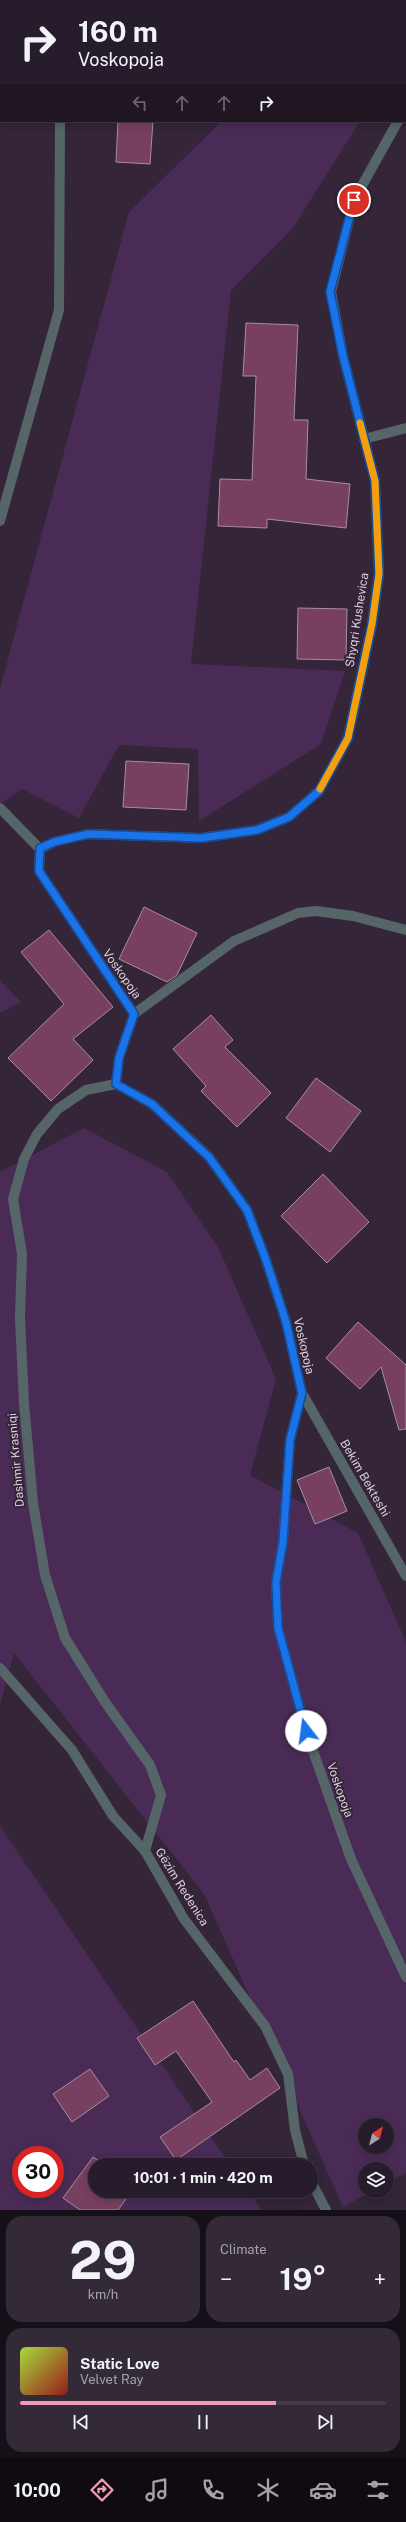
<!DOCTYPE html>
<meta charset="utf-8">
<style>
:root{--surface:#271c2b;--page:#332937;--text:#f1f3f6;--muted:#a4a1a9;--line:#433a47;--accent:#f09ab6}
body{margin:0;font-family:"Public Sans",sans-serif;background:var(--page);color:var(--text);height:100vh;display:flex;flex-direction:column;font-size:15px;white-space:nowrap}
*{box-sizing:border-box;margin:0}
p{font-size:13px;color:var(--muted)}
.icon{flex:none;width:22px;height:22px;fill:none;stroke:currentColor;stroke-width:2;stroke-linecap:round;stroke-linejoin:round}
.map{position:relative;height:2210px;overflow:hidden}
.sheet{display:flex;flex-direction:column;gap:6px;padding:6px;background:#150f18;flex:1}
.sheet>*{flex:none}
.hud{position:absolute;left:0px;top:0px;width:406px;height:122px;box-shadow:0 2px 10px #0003,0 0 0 1px var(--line);background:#271c2b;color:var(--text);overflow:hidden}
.needle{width:26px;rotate:36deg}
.tools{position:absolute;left:358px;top:2118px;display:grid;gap:8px}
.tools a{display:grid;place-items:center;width:36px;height:36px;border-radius:50%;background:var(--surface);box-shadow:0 2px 10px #0003,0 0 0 1px var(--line);font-size:20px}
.speed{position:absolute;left:12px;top:2146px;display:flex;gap:8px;font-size:20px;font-weight:700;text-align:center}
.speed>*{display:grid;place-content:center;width:52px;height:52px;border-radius:50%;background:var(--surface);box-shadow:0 2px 10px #0003,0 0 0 1px var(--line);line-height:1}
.speed .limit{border:6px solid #d22;background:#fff;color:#111}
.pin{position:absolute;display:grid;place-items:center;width:34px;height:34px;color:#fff;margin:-17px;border:2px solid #fff;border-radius:50%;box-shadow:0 1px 4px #0007}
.me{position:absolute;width:44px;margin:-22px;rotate:345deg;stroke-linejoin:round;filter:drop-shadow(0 0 3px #0008)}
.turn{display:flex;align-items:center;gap:14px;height:84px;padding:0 12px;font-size:18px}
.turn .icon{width:52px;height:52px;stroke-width:2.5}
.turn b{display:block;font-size:28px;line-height:34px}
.lanes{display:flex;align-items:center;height:38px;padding:0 12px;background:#0003;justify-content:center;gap:20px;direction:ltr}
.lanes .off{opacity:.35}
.big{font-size:30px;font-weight:700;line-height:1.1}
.sheet .widget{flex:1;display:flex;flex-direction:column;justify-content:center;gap:6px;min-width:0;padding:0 14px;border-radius:16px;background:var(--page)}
.sheet .dial{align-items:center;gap:0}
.dial b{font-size:52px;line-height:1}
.song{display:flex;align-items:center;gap:12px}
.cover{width:48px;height:48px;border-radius:6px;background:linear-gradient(135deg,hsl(80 70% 55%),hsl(0 70% 35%))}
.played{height:4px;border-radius:2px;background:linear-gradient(90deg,var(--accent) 70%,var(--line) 70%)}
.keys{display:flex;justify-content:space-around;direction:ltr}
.heat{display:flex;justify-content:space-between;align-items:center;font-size:22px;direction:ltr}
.sheet .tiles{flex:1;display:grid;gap:6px;grid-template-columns:1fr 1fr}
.widget:last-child{grid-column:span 2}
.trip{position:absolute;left:88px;top:2158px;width:230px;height:40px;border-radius:20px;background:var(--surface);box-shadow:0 2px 10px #0003,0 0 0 1px var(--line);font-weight:700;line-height:40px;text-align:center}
.dock{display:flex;height:64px;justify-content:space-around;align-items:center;background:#100b11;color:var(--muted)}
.dock .icon{width:28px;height:28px}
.dock .on{color:var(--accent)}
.dock b{font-size:18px;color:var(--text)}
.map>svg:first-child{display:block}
</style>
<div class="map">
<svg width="406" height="2210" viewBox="0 0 406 2210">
<rect width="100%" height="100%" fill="#342539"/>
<!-- green -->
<g fill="#4a2b56" fill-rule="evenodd">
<polygon points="222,121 360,121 293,228 231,290 191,664 345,671 321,744 199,821 198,749 119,745 79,818 22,789 0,804 0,688 129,212"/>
<polygon points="0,980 21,1002 0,1013"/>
<path d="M84,1128l83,44 52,77 57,130 -26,96 108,58 48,109v531l-19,10v-14h-22v22h7l-29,16 -139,-313 -190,-241 -14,52v-533zM365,2125h22v22h-22z"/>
<path d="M0,1826l230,339h-135v26h153l14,19h-262zM21,2155h34v34h-34z"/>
</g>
<!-- building -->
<g fill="#773f60" stroke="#ab8d9d">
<polygon points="118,121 153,121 150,164 116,162"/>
<polygon points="246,323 298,325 294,420 308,420 306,479 350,484 346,528 267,519 267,528 218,526 220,479 252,480 256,376 243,376"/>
<polygon points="298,608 347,609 346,660 297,659"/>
<polygon points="126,761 189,764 186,810 123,807"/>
<polygon points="144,907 197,933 177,975 167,982 119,959"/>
<polygon points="49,930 113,1007 73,1039 93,1060 51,1101 8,1058 64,1004 21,952"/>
<polygon points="211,1015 233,1040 225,1047 271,1093 237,1127 201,1091 206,1086 173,1049"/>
<polygon points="316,1078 361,1111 330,1152 286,1118"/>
<polygon points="323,1174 369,1222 327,1263 281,1216"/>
<polygon points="358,1322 406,1365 406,1429 399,1430 381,1367 360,1389 326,1358"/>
<polygon points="329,1467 347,1511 315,1524 297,1480"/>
<polygon points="193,2001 234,2062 236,2060 250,2080 267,2068 280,2088 176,2160 160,2137 212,2102 176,2051 155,2065 137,2038"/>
<polygon points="90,2069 109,2096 72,2122 53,2094"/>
<polygon points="93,2157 105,2165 95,2165 95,2191 132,2191 118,2210 80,2210 63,2198"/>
</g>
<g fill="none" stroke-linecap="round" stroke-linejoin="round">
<!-- minor -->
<g stroke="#566568" stroke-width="10">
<polyline points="405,113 406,112"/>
<polyline points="364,439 406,428"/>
<polyline points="0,521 59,310 60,121"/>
<polyline points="0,808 40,849 39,871 134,1014 119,1058 116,1084"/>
<polyline points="40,849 54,842 88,834 201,838 257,830 289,817 319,791 348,738 372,624 379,574 375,481 343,356 331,292 354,200 398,121"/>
<polyline points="134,1014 234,941 298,913 316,911 353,916 406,930"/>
<polyline points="116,1084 152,1104 209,1157 247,1210 266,1260 286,1322 302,1393 290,1440 283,1542 276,1582 278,1628 306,1731 351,1859 406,1977"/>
<polyline points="116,1084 86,1090 58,1109 37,1134 24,1159 13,1199 22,1254 20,1318 24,1403 33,1503 45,1575 65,1638 105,1702 150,1765 161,1795 145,1851"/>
<polyline points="302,1393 406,1576"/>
<polyline points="0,1668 72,1750 113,1816 145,1851 184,1919 265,2026 288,2074 295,2130 304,2165"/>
<polyline points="311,2181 326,2210"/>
</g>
</g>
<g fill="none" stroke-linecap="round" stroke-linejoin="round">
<!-- route casing -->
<g stroke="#114b97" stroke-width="10">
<polyline id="route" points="306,1731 278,1628 276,1582 283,1542 290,1440 302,1393 286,1322 266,1260 247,1210 209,1157 200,1149 152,1104 116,1084 119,1058 134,1014 39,871 40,848 54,842 88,834 201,838 257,830 289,817 319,791 348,738 372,624 379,574 375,481 343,356 330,292 354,200"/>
</g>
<!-- route -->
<use href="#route" stroke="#1a73e8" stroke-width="7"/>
<!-- slow -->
<polyline stroke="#f59e0b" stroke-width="7" points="320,789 348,738 372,624 379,574 375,481 360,423"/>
</g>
<g text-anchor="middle" stroke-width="4" stroke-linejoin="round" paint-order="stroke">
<!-- street labels -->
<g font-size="12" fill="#dad0de" stroke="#342539">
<text transform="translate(357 620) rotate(-81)" y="4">Shyqri Kushevica</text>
<text transform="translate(122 974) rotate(55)" y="4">Voskopoja</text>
<text transform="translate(304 1346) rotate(77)" y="4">Voskopoja</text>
<text transform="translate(16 1460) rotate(-95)" y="4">Dashmir Krasniqi</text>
<text transform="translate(365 1478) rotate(60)" y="4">Bekim Bekteshi</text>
<text transform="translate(340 1790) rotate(71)" y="4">Voskopoja</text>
<text transform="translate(182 1887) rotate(58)" y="4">Gëzim Redenica</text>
</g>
</g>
</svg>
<div class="tools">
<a><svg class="needle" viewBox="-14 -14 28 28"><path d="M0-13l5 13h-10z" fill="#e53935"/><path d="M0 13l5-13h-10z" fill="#a4a1a9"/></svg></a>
<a><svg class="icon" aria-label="layers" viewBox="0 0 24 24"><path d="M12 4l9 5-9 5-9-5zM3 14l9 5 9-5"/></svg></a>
</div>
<div class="speed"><div class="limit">30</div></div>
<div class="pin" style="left:354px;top:200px;background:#d93025"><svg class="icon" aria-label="arrive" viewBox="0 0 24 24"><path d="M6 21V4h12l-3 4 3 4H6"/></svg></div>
<svg class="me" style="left:306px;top:1731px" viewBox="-20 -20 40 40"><circle r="19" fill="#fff"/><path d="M0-13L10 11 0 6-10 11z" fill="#1a73e8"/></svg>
<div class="trip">10:01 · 1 min · 420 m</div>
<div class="hud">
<div class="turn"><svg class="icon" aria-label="right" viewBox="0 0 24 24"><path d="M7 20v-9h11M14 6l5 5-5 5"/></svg><div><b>160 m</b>Voskopoja</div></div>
<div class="lanes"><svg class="icon off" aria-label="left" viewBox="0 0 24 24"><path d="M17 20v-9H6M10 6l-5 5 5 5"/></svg><svg class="icon off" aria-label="ahead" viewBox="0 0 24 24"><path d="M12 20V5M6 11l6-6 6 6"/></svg><svg class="icon off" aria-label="ahead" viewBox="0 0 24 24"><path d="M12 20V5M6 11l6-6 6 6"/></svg><svg class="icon" aria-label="right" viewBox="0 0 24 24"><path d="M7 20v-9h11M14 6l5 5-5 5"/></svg></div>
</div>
</div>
<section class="sheet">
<div class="tiles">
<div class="widget dial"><b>29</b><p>km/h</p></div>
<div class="widget"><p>Climate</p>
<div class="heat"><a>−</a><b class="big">19°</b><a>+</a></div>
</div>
<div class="widget">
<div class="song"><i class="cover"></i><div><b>Static Love</b><p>Velvet Ray</p></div></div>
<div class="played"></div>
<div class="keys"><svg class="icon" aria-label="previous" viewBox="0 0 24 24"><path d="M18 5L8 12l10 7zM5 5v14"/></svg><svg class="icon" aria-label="pause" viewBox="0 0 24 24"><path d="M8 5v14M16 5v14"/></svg><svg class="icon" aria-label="next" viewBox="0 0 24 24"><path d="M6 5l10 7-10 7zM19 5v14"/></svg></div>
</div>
</div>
</section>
<nav class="dock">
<b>10:00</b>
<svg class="icon on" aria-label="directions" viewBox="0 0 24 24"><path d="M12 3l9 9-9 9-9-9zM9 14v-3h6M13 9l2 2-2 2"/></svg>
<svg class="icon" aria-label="music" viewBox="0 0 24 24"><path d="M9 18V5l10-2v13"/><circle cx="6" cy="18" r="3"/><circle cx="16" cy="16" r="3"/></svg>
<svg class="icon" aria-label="phone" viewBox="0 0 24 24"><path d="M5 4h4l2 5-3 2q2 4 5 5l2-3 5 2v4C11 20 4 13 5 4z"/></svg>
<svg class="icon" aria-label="climate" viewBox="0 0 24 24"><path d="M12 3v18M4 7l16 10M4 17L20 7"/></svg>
<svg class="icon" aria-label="car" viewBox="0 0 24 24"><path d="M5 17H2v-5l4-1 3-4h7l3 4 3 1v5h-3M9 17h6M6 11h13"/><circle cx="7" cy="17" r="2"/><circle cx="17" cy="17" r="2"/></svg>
<svg class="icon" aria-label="filters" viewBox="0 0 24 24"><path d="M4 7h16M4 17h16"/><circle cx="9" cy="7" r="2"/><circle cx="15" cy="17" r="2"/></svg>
</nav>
